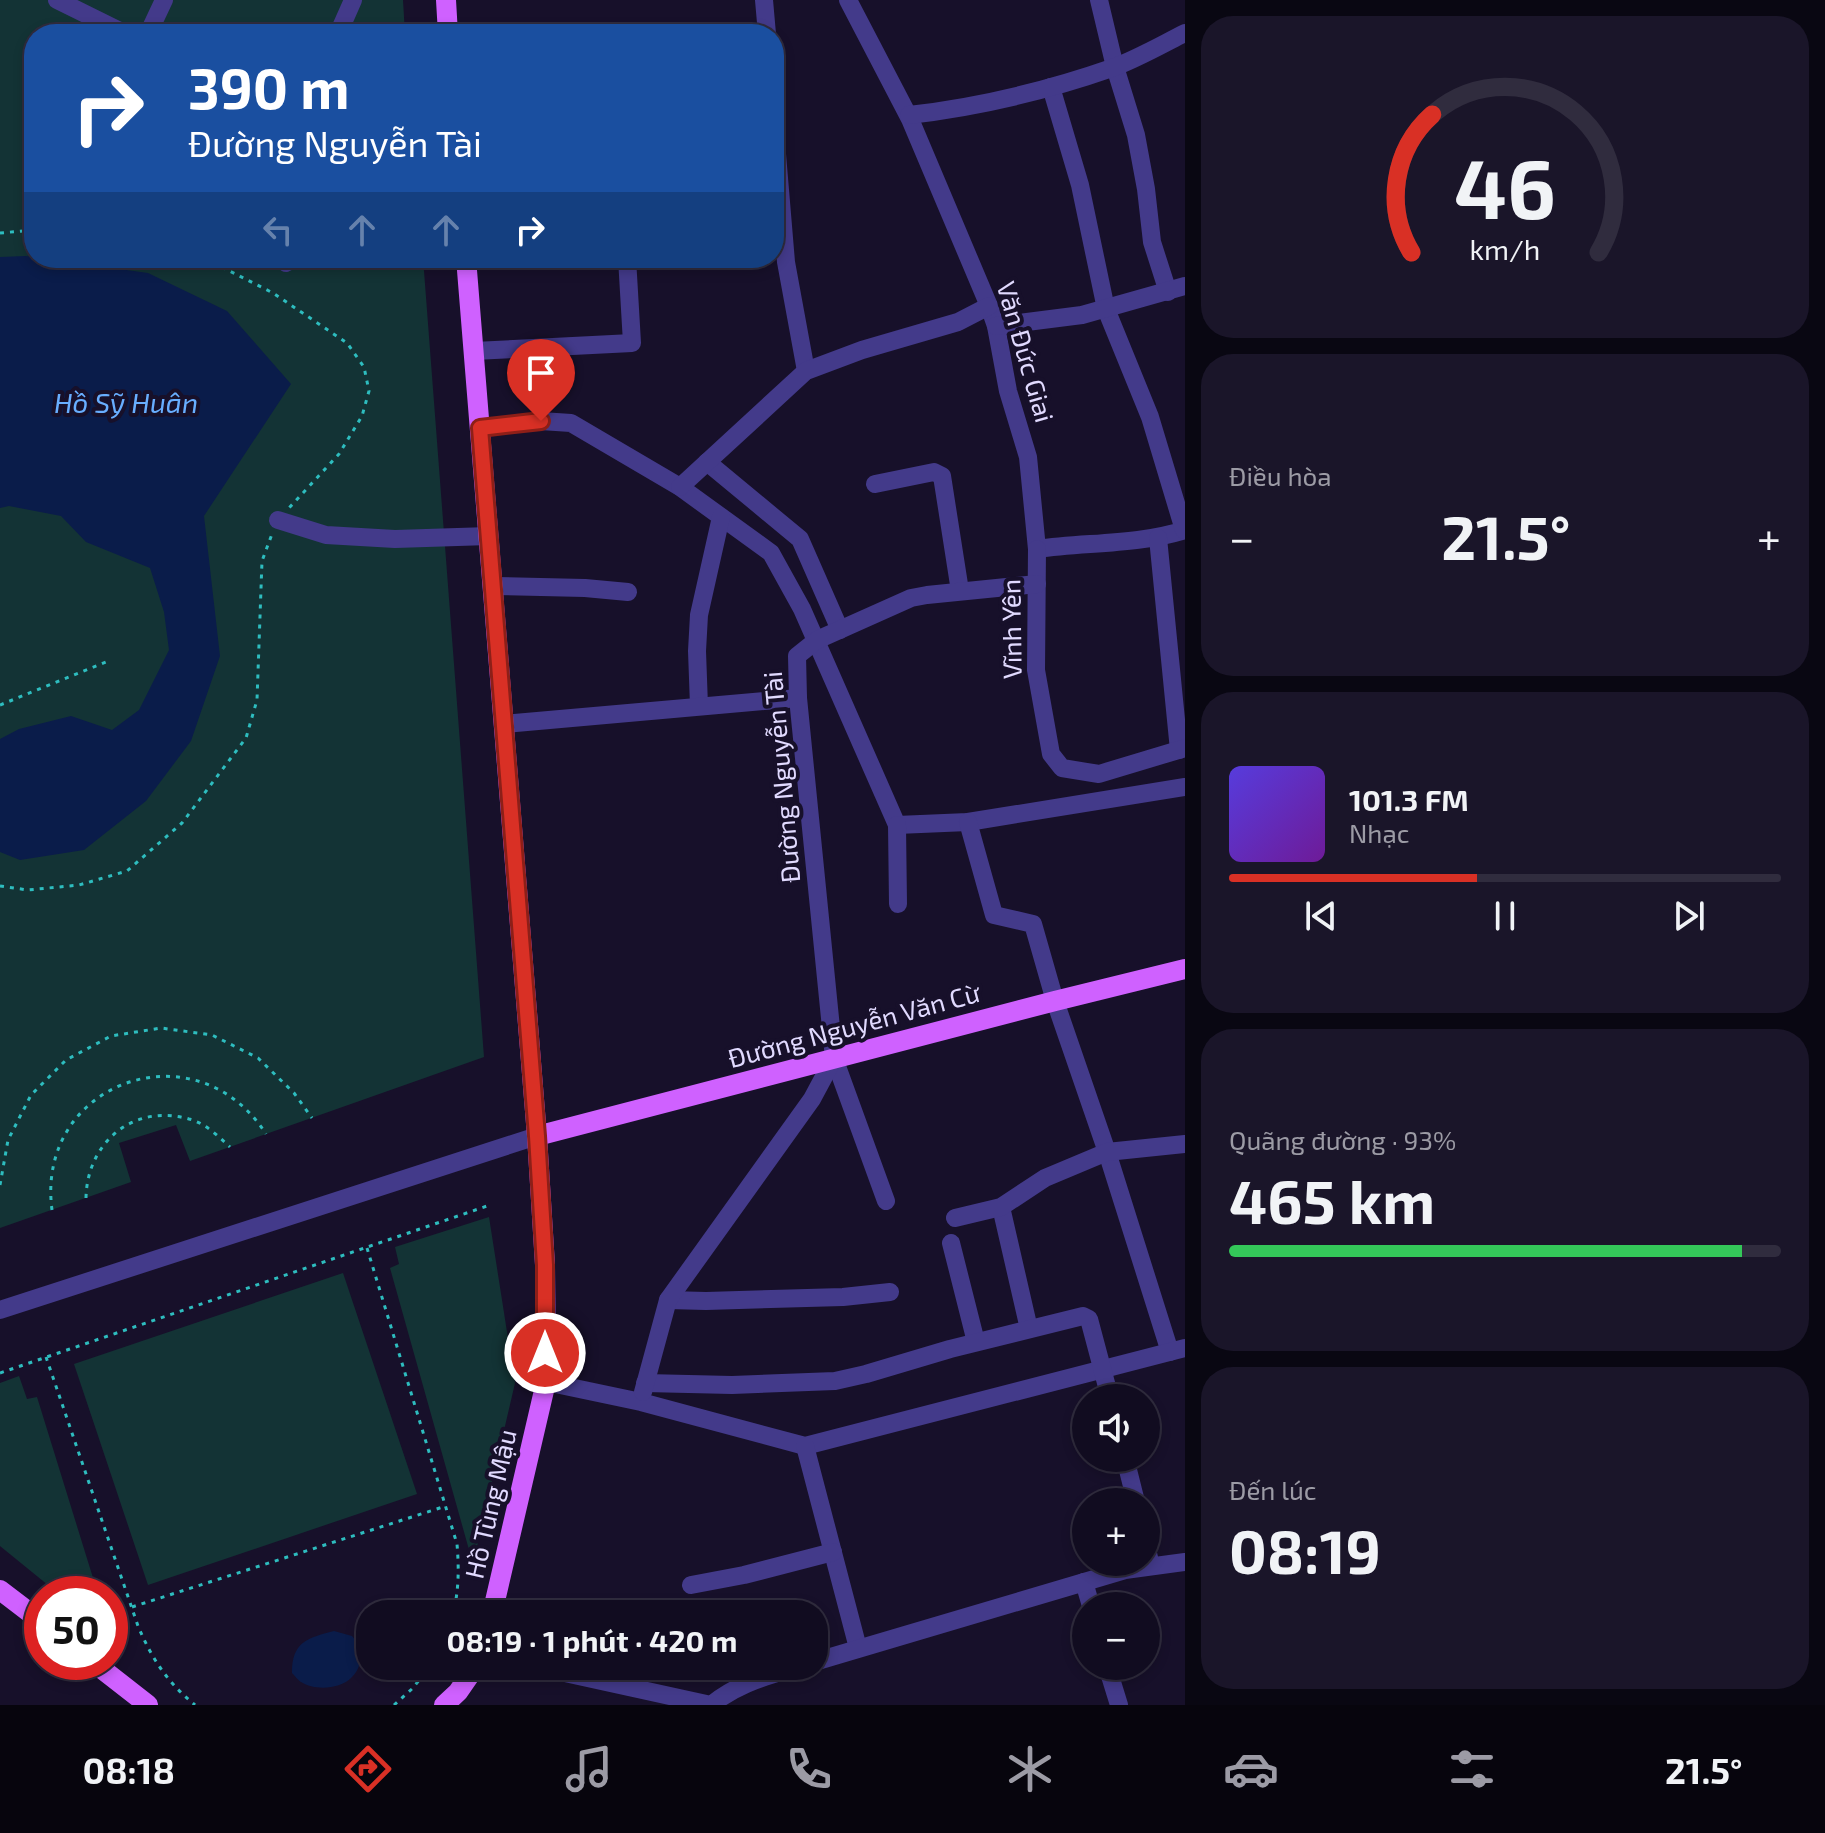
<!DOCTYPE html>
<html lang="vi">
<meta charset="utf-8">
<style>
:root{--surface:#110c20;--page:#1a1529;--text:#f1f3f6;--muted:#9c9ba5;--line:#302c3e;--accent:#d93025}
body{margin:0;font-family:"Exo 2",sans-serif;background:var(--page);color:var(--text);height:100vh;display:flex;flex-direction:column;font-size:30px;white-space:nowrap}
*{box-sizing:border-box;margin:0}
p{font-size:26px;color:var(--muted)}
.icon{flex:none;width:44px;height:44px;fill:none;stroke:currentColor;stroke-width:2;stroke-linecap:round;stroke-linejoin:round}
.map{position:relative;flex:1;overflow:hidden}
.drawer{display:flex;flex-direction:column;gap:16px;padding:16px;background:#090712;width:640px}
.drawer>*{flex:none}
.top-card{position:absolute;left:24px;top:24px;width:760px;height:244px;border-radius:32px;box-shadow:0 4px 12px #0003,0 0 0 2px var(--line);background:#1a4fa0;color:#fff;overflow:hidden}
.tools{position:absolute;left:1072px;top:1384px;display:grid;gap:16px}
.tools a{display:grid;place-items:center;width:88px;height:88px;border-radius:50%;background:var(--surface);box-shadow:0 4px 12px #0003,0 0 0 2px var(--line);font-size:40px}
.speed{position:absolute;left:24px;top:1576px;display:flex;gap:16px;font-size:40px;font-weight:700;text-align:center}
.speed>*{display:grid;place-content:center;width:104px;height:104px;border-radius:50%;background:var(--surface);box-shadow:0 4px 12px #0003,0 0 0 2px var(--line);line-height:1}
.speed .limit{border:12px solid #d22;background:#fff;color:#111}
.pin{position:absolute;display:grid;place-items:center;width:68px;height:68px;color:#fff;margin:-82px -34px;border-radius:50% 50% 50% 0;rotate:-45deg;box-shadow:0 0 8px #0007}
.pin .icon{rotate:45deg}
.me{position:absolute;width:88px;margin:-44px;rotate:0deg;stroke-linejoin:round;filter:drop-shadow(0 0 6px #0008)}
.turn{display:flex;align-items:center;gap:28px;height:168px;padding:0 32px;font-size:36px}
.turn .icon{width:104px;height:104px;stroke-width:2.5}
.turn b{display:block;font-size:56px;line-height:68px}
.lanes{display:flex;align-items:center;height:76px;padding:0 32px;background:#0003;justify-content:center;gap:40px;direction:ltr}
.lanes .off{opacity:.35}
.big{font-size:60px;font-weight:700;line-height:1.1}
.drawer .card{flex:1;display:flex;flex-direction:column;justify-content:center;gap:12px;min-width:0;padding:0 28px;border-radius:32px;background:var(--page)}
.drawer .dial{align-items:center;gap:0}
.dial svg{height:208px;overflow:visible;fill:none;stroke:var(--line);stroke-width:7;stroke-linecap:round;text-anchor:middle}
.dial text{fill:var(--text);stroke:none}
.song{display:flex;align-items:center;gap:24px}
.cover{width:96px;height:96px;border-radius:12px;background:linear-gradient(135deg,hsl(250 70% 55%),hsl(280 70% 35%))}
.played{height:8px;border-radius:4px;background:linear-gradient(90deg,var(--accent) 45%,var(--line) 45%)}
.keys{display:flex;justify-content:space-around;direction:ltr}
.heat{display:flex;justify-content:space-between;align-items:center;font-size:44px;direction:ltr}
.charge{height:12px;border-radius:6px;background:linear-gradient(90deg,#34c759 93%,var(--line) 0)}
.trip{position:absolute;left:356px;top:1600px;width:472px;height:80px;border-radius:32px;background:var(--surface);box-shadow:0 4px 12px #0003,0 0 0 2px var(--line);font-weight:700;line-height:80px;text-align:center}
.dock{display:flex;height:128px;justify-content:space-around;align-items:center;background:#07050d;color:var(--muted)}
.dock .icon{width:56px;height:56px}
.dock .selected{color:var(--accent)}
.dock b{font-size:36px;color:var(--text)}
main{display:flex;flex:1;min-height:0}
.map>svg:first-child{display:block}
</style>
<main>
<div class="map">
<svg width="1185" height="1705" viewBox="0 0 1185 1705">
<rect width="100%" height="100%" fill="#17102a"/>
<!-- green -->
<g fill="#133335">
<polygon points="0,0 403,0 405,34 34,34 34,258 423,258 484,1057 190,1161 176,1125 119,1143 131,1182 0,1228"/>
<polygon points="489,1217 515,1383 473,1564 390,1268 399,1264 395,1247"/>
<polygon points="343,1273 417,1494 148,1585 74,1364"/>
<polygon points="19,1376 27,1399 37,1397 98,1594 59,1594 0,1546 0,1383"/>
</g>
<!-- water -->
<g fill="#0a1c4a">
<polygon points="26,256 148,273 227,311 291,384 204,516 220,656 191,741 146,801 84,850 20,860 0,852 0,739 19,729 71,716 112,730 139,710 169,650 164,612 150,568 86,542 61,516 9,506 0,508 0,257"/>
<path d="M334,1631l18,5 10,12c-1,11 -2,22 -11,30 -11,11 -36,13 -50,4 -2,-1 -7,-7 -9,-9 0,-31 15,-35 42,-42z"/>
</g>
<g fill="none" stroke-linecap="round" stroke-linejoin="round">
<!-- path -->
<g stroke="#2ebdbf" stroke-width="3" stroke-dasharray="4 6" stroke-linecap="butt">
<polyline points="0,233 34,230"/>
<polyline points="204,258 273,293 347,343 364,367 369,391 362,416 339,454 289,508"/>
<polyline points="0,705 106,662"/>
<polyline points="0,886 28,890 79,885 127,871 182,823 246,738 257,700 262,561 272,534"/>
<polyline points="0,1185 8,1140 31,1095 66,1060 111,1036 161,1028 212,1035 258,1058 294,1093 312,1118"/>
<path d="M86,1198c1,-56 48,-95 103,-79 16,4 29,17 41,28"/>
<path d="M52,1210c-17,-128 144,-185 214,-76"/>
<path d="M367,1248l90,296c2,24 2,46 -4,70"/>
<path d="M46,1357l92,269c14,33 29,56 57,79"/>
<polyline points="0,1373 487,1206"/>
<polyline points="132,1607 446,1506"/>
<polyline points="394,1705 413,1688 430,1666"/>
</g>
<!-- minor -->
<g stroke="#433a8a" stroke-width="18">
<polyline points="57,0 126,34"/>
<polyline points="764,0 767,34"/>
<path d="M848,0l62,119 79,187 7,20 12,65 20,66 9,92c50,-7 100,-4 148,-19"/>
<polyline points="1099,0 1115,67 1136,135 1146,189 1152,242 1168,292"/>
<polyline points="148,34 164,0"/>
<polyline points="338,34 353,0"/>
<polyline points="1051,87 1080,185 1106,309 1150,417 1184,530"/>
<path d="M909,115c69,-8 137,-24 203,-47 25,-9 49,-23 73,-35"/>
<polyline points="774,118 786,262 806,371"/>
<polyline points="286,263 289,258"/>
<polyline points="996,326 1082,315 1185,286"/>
<polyline points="474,351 632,343 627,258"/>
<polyline points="480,428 541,421 571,423 680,487 771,553 802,609 897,825 968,822 1185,787"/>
<polyline points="707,462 800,539 840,630"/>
<polyline points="875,484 934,472 942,476 960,591"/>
<polyline points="680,487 806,371 862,350 958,322 989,306"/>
<polyline points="278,520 326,535 395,539 489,536"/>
<polyline points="1158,538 1179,750"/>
<polyline points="1037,549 1036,670 1051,754 1062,768 1099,774 1185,748"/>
<polyline points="493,586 585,588 628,592"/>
<polyline points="699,706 697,651 699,615 721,517"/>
<polyline points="504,724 798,698"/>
<polyline points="968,822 994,915 1033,924 1055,1001 1107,1152 1170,1352"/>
<polyline points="897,825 898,904"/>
<polyline points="886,1201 834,1058 798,698 797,656 817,640 911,598 927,595 1037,584"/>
<polyline points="1001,1207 1029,1329"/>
<polyline points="955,1218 1001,1207 1045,1178 1107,1152 1185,1144"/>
<polyline points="951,1243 976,1342"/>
<polyline points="668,1300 706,1301 843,1297 890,1292"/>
<polyline points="0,1310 537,1136"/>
<polyline points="546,1382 641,1402 805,1446 1185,1348"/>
<polyline points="645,1383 732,1385 835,1381 866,1374 950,1349 1083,1316 1089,1319 1110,1398"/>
<polyline points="643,1392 668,1300 812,1099 834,1058"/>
<polyline points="805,1446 858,1648"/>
<polyline points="1125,1458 1136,1502"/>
<polyline points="1146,1545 1151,1566"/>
<polyline points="1084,1582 1091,1606"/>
<polyline points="691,1585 744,1575 833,1552"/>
<polyline points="814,1662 1125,1570 1185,1562"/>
<path d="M533,1666l178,39c29,-23 54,-28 89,-39"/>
<polyline points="1107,1666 1119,1705"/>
</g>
<!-- major -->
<g stroke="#cf61ff" stroke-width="20">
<polyline points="446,0 448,34"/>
<polyline points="466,258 537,1136 545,1265 546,1382 492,1614"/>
<polyline points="537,1136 1055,1001 1185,969"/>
<polyline points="0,1590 42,1622"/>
<polyline points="93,1662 148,1705"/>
<polyline points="444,1705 458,1692 476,1666"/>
</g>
</g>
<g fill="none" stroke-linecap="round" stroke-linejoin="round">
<!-- route casing -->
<g stroke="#8d1f18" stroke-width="20">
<polyline id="route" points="541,421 480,428 537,1136 545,1265 545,1353"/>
</g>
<!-- route -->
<use href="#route" stroke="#d93025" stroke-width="14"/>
</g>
<g text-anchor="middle" stroke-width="8" stroke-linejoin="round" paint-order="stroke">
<!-- street labels -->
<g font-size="26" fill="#e1daff" stroke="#17102a">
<text transform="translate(1025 352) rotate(74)" y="9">Văn Đức Giai</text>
<text transform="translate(1012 629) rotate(-91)" y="9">Vĩnh Yên</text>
<text transform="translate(782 777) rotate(-95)" y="9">Đường Nguyễn Tài</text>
<text transform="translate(854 1026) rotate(-15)" y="9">Đường Nguyễn Văn Cừ</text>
<text transform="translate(491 1504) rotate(-77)" y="9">Hồ Tùng Mậu</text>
</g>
<!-- water labels -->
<g font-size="28" font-style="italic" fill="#68aeff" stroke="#17102a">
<text x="126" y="413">Hồ Sỹ Huân</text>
</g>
</g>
</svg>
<div class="tools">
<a><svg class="icon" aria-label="sound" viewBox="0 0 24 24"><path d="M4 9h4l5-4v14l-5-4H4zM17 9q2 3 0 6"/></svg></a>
<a>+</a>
<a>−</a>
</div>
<div class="speed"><div class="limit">50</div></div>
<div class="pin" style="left:541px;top:421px;background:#d93025"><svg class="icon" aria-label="arrive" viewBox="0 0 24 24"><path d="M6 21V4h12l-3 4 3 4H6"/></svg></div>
<svg class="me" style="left:545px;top:1353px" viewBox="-20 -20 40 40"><circle r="17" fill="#d93025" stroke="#fff" stroke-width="3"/><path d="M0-11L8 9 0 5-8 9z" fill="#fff"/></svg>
<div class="trip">08:19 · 1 phút · 420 m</div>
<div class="top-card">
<div class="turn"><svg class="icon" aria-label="right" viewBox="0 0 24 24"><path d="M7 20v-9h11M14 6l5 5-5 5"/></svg><div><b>390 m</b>Đường Nguyễn Tài</div></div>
<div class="lanes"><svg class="icon off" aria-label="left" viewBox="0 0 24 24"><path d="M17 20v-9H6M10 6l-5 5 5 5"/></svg><svg class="icon off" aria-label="ahead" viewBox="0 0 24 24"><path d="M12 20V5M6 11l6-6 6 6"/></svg><svg class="icon off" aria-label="ahead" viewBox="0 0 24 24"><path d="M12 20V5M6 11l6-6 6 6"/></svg><svg class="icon" aria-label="right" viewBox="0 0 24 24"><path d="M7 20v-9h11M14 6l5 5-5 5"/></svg></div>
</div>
</div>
<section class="drawer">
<div class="card dial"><svg viewBox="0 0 100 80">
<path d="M14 69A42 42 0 1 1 86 69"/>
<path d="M14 69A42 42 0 0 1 22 16" stroke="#d93025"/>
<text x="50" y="56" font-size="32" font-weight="700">46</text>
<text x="50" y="72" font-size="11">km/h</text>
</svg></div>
<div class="card"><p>Điều hòa</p>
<div class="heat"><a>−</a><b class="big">21.5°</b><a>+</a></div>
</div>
<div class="card">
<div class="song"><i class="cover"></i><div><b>101.3 FM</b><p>Nhạc</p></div></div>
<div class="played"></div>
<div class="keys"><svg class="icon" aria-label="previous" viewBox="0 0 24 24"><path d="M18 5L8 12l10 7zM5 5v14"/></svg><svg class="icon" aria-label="pause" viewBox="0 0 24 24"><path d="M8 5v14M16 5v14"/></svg><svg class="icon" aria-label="next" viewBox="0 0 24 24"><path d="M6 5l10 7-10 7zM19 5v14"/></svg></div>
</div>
<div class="card"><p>Quãng đường · 93%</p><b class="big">465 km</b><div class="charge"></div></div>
<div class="card"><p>Đến lúc</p><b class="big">08:19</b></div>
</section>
</main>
<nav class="dock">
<b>08:18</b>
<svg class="icon selected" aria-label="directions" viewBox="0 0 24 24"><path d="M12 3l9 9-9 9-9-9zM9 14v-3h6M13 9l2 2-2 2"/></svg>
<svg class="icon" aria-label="music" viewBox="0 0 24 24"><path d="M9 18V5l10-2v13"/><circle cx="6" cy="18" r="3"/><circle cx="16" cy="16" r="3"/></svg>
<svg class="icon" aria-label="phone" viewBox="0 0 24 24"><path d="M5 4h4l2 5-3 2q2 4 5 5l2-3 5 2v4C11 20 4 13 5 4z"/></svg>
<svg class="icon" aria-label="climate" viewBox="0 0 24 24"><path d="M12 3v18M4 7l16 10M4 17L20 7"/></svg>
<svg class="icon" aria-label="car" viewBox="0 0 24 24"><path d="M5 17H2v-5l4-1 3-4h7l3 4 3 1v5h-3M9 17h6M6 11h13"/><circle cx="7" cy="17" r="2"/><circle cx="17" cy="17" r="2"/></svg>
<svg class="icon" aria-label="filters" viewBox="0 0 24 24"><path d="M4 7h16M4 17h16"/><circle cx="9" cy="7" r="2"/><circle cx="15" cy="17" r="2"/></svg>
<b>21.5°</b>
</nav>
